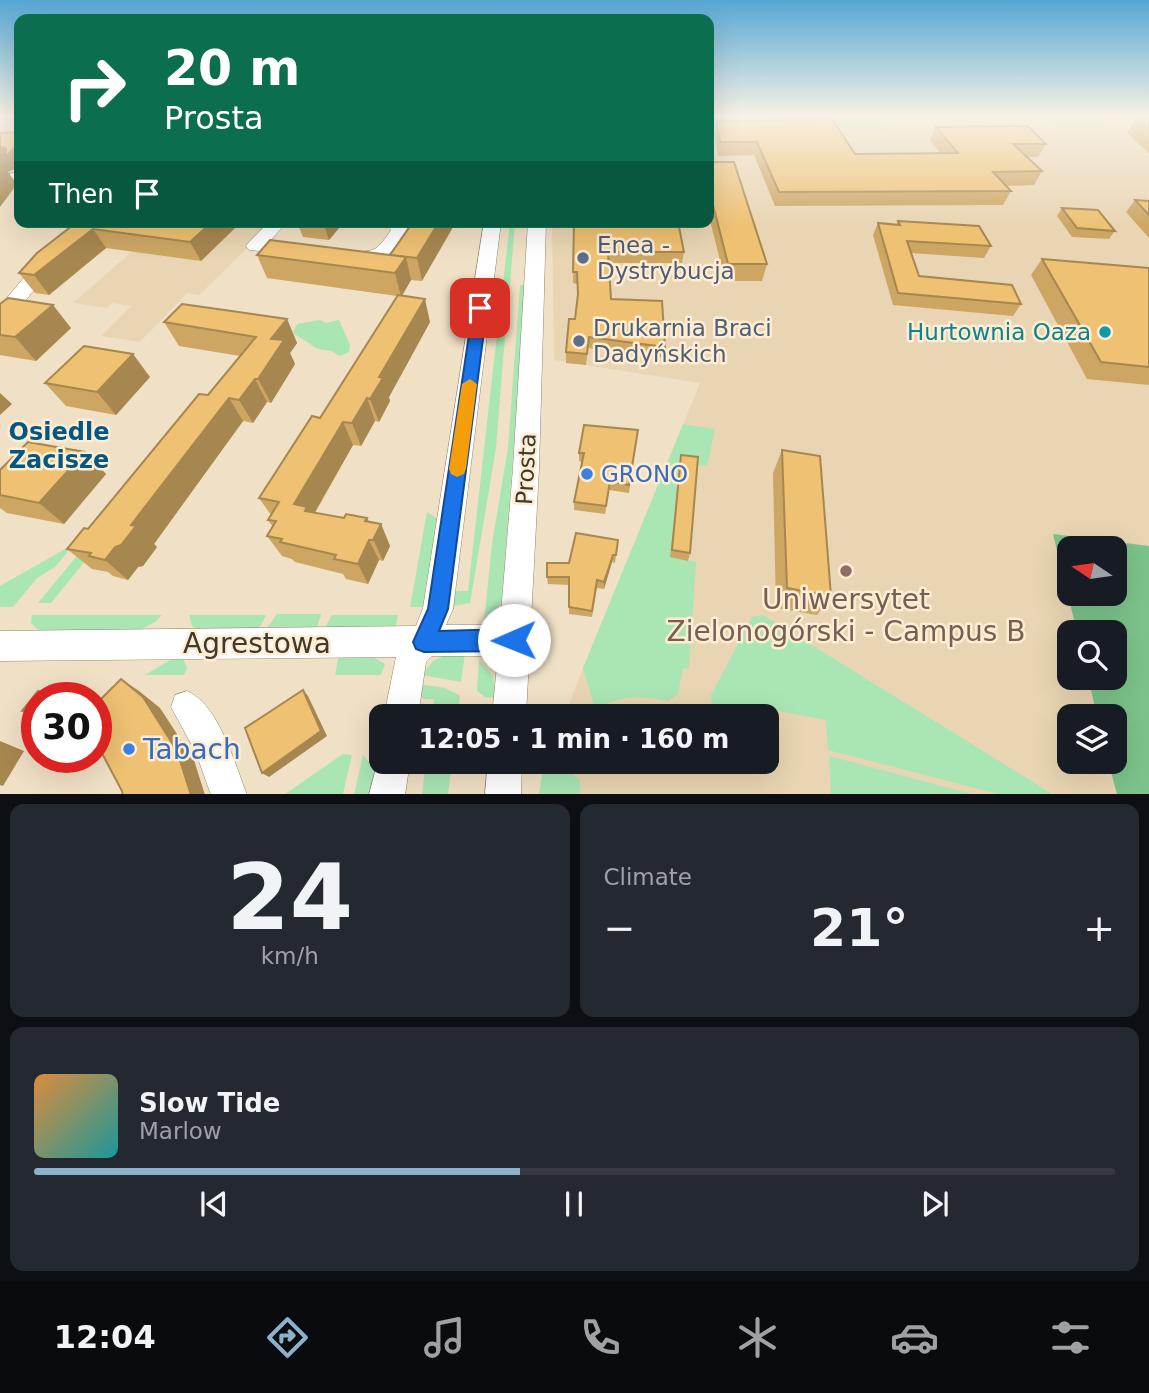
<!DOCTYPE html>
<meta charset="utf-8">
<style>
:root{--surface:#171b24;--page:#242831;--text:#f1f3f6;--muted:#9ea1a6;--line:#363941;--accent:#8ab3ca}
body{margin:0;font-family:"DejaVu Sans",sans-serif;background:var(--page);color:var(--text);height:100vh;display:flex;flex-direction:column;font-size:26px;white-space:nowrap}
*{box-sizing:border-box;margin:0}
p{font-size:23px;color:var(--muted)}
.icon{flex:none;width:38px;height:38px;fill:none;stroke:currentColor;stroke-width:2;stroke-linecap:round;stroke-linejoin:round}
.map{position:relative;height:794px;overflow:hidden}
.details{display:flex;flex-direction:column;gap:10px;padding:10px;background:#0d0f14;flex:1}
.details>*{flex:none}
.guide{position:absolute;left:14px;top:14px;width:700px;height:214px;border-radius:14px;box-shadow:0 7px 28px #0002;background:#0b6e4f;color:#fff;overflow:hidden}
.needle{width:46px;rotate:283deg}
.tools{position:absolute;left:1057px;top:536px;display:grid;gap:14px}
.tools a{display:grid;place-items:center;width:70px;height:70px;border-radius:14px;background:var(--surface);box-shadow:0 7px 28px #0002;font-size:35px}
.speed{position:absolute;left:21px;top:682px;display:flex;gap:14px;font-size:35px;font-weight:700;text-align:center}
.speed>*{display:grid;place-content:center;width:91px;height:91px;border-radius:50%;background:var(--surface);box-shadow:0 7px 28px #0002;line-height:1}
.speed .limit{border:10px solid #d22;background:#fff;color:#111}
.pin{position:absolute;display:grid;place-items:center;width:60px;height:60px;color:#fff;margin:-30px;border-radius:14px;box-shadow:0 4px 10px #0006}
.me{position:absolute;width:77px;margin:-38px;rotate:269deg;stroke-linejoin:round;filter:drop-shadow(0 0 5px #0008)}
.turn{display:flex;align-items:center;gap:24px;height:147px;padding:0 35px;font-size:32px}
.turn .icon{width:91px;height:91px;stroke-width:2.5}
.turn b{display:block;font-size:49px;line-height:60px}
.then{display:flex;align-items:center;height:66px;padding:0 35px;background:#0003;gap:14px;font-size:26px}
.big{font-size:52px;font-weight:700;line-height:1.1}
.details .widget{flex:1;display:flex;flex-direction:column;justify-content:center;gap:10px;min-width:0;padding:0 24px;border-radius:14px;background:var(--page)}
.details .dial{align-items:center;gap:0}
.dial b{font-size:91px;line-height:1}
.song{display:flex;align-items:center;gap:21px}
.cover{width:84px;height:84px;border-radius:10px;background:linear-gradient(135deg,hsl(30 70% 55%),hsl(180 70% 35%))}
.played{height:7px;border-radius:4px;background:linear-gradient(90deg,var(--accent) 45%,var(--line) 45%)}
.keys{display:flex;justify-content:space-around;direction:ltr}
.heat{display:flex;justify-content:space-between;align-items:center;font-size:38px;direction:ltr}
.details .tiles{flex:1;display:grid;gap:10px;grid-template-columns:1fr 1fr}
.widget:last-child{grid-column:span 2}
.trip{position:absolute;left:369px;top:704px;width:410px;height:70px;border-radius:14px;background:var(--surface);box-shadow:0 7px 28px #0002;font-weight:700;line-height:70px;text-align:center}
.tab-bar{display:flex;height:112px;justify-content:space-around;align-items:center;background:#090b0e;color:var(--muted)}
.tab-bar .icon{width:49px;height:49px}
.tab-bar .active{color:var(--accent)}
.tab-bar b{font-size:32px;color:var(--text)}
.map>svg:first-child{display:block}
</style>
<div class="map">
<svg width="1149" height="795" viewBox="0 0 1149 795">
<rect width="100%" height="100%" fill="#f0e0c5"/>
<!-- built -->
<g fill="#e9d5b3" fill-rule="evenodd">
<path d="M1110,123l39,1v670h-581l1,-33h197v-45h-197l1,-15 130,-318 -146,-23 -2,-138h157v-91h17l-1,-6zM1069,548h46v45h-46zM1069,632h46v45h-46zM1069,716h46v45h-46z"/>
<polygon points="162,222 274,222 199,295 187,293 140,342 101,336 131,306 112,303 107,308 73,303 135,249"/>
</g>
<!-- green -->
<g fill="#aae6b4">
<polygon points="811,119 880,119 892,129 829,129"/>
<polygon points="1038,119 1099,119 1110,127 1049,125"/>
<polygon points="510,222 515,222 508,310 488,313 491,308 504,303 505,293 502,292"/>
<polygon points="520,285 526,285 502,599 496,613 484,623 492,543 508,448"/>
<polygon points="507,312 496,448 470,603 449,607 451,591 468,591 498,326 489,322 488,315"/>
<polygon points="320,320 326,323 339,320 350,345 349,352 340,356 331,351 318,349 293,333 297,324"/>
<path d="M683,424l32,5 -8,37 -11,-1 -25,92 25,5 -7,107 -6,-1 -5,26 -10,7c-31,-6 -44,-6 -73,8l-12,-41z"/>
<polygon points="427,512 438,519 426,607 410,607"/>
<polygon points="74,544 55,567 37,578 13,607 0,607 0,586"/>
<polygon points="85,546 95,549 51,603 38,603"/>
<polygon points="277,614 321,614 316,631 265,631"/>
<polygon points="32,615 162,615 155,622 138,631 40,632 31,623"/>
<polygon points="189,615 265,615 266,616 257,631 200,631 192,626"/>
<polygon points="332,615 398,615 395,631 323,631"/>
<polygon points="763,615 1038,785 1052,794 998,794 828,750 826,720 746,705 745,716 719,716 712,706 711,695 752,617"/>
<polygon points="447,654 465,654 461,682 422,675 433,661"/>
<polygon points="177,656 182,656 187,668 184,675 145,675"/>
<polygon points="344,656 373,657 385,664 381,675 335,675 338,659"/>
<polygon points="479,660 493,676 496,698 485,697 477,691"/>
<polygon points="419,684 445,688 460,696 457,716 432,716 434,699 423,699 419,695"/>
<polygon points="343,754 352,755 343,794 285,794"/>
<polygon points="363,755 376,770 374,794 354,795"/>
<polygon points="829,756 972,794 831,794"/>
<polygon points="426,761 452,761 448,794 422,794"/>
<polygon points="564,768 580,780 580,794 539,794 543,769"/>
</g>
<!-- forest -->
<path fill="#7cc38a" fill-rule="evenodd" d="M1053,534l96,12v248h-32l-9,-33h7v-45h-18l-9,-39h27v-45h-38zM1069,548h46v45h-46z"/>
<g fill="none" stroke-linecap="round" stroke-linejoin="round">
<!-- minor casing -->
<g stroke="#95866d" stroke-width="1">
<g id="minor">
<polygon points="1108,116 1149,116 1149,122 1115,120"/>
<polygon points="19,171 19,181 0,187 0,177"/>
<polygon points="78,222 96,222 56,262 7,324 0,326 0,306 44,254"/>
<polygon points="269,222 287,222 269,242 298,246 301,250 298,254 249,250 246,246 249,242"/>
<path d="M386,222h16l7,7c-16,24 -30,41 -61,33l-3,-4 3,-4c26,-6 25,3 43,-24z"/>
<polygon points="484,222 501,222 453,609 446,625 500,625 513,468 528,222 546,222 539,468 526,716 492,716 498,656 432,656 426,662 418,716 384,716 396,657 0,661 0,631 416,626 423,608"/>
<path d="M187,691c31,12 48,73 60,104h-36l-15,-42 -25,-46 4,-12z"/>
<polygon points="381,749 382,761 410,761 405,795 369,795"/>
<polygon points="488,761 522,761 521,795 485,795"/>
</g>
</g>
<!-- minor -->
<use href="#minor" fill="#fff" fill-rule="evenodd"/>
</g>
<!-- wall -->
<g fill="#cda663">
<polygon points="1137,118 1149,118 1149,153 1127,133"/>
<polygon points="716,121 855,154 941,154 930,140 936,127 1046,144 1038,157 1027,157 1042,171 1034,185 1006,186 1011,191 1003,205 775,206 754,155 718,156 714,134"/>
<polygon points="709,162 767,264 762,281 725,281 709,216"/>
<polygon points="1135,200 1149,201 1149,238 1126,212"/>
<polygon points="1062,208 1115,231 1109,239 1072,237 1057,216"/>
<polygon points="898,221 991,246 984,258 911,253 919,276 1021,304 1013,316 893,305 873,235 878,223 896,225"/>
<polygon points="77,222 234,222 236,227 201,261 106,248 49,295 35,293 19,273"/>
<polygon points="297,222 344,222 329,240 303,237"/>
<polygon points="412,222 422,281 411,280 402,296 430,322 389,397 390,401 379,422 375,421 361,446 353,445 315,513 344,518 367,518 369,522 381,524 390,546 383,561 379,560 368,584 346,579 343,574 295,562 292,559 282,556 267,536 273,527 268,520 271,515 259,498 320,418 397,296 267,278 257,255 390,255"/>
<polygon points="574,222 684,252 682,263 609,263 611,299 665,347 663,358 588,348 586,365 566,363 566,352 575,319 578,297 577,284 573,283"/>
<polygon points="1042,259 1149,268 1149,385 1087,379 1031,275"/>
<polygon points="0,304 71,328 36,361 0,355"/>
<polygon points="287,319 297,343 290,353 295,364 271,403 267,402 253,423 243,421 154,544 157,547 143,566 138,567 128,580 113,576 108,572 92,569 67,549 88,529 208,395 240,356 179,346 164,322"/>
<polygon points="150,377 116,415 66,406 45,383"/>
<polygon points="638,430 629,493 609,490 605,514 574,510 574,502 582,462 579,461 579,453"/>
<polygon points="782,450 831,596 817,615 776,608 773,473"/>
<polygon points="85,452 106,474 64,524 7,513 0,508 0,470"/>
<polygon points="681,455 690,553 688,561 670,557"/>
<polygon points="618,540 615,563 612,562 604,589 597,588 592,617 569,614 569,585 548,584 547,577"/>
</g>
<!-- shaded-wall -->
<g fill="#a78750">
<polygon points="19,142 19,175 15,169 8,172 17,184 0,207 0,148 3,147 8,154"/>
<polygon points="212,222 234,222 236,227 201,261 190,242"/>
<polygon points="323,222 344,222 329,240"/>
<polygon points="439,222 456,222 422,281 417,258"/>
<polygon points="93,229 106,248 49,295 34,275"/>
<polygon points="406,257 411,280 401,297 395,273"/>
<polygon points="425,299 430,322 389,397 390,401 379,422 370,399 379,377"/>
<polygon points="53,305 71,328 36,361 15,337"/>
<polygon points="287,319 297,343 290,353 295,364 271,403 258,379 271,339"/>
<polygon points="133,354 150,377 116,415 97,392"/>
<polygon points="255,379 267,402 253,423 239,400"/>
<polygon points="0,393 12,404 0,415"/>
<polygon points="229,398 243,421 154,544 157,547 143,566 138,567 128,580 105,560"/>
<polygon points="367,398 375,421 361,446 352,423"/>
<polygon points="343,422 353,445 312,517 294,504"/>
<polygon points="85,452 106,474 64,524 39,503"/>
<polygon points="367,518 375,536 381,524 390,546 383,561 365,521"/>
<polygon points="369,540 379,560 368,584 358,564"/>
<polygon points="613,555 612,562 604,589 604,582"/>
<polygon points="121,679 139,691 160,708 194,760 205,795 191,795"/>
<polygon points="303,690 308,696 327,736 269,777 262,773"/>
<polygon points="0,741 24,751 3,786 0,785"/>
</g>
<!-- building -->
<g fill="#eec173" stroke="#a78750" stroke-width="2">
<polygon points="1137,118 1149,118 1149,129"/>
<polygon points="832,119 855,154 958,153 936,127 1028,126 1046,144 1013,144 1042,171 993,172 1011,191 779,192 757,142 720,142 716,121"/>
<polygon points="19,132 19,142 6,157 6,149 3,147 0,148 0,133"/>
<polygon points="709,162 734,162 767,264 728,264 709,189"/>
<polygon points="1135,200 1149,201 1149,215"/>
<polygon points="1062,208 1098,210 1115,231 1077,228"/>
<polygon points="898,221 979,226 991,246 907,241 919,276 1012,285 1021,304 898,293 878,223 900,225"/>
<polygon points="77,222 212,222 190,242 93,229 34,275 19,273 37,253"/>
<polygon points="413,222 439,222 417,258 390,255"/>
<polygon points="574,222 678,222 684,252 608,252 611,299 662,301 665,347 589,337 587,354 566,352 569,319 575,319 578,294 577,272 573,272"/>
<polygon points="270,240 406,257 395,273 257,255"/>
<polygon points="1042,259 1149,268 1149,367 1101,362"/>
<polygon points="398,295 425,299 379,377 383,378 370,399 367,398 352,423 343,422 294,504 307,507 305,511 344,518 346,514 367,518 365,521 381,524 373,540 369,540 358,564 334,559 336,555 280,542 282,539 267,536 276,521 268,520 279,502 259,498 312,416 320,418"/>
<polygon points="8,298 53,305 15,337 0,335 0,304"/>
<polygon points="182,304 287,319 271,339 284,340 258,379 255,379 239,400 229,398 131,525 136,526 121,545 115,547 105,560 89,556 91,553 67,549 84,528 88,529 199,394 208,395 256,337 164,322"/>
<polygon points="84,346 133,354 97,392 45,383"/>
<polygon points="584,425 638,430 629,485 610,481 606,506 574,502 584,453 579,453"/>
<polygon points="28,442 85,452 39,503 0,495 0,470"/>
<polygon points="782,450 820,456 831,596 787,588"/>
<polygon points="681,455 698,457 690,553 672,550"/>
<polygon points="576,533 618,540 616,555 613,555 604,582 597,580 592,611 569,607 569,577 547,577 547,563 569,563"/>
<polygon points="121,679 143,697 177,751 191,795 123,795 122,791 96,742 96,704"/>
<polygon points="303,690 321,731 262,773 245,728"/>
<polygon points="38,691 57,696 55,698 37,698 37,715 22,711"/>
</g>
<!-- sky -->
<linearGradient id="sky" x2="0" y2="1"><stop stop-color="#55a8d4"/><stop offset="0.51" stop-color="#f8f1e5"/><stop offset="1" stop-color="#f8f1e5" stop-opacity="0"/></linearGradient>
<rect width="1149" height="227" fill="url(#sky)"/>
<!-- route -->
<polygon fill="#1a73e8" stroke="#114b97" stroke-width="2" points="480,303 487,308 448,609 439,631 514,629 521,632 525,640 521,648 514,651 424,652 416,649 413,642 428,609 473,308"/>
<!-- slow -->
<polygon fill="#f59e0b" points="470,379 477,384 466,469 464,474 457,477 451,474 449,469 462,384"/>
<!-- markers -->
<g fill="#5c6f8a" stroke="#feedd2" stroke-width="2.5">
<circle cx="583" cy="258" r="7"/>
<circle cx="579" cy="341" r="7"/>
</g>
<circle fill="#0f9aa8" stroke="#feedd2" stroke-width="2.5" cx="1105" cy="332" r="7"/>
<g fill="#3f7fe0" stroke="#feedd2" stroke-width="2.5">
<circle cx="587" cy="474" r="7"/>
<circle cx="129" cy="749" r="7"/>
</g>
<circle fill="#8d6e63" stroke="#feedd2" stroke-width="2.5" cx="846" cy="571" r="7"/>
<g text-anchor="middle" stroke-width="5" stroke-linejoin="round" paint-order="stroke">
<!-- service labels -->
<g font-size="23" fill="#4e5e75" stroke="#feedd2" text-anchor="start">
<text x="597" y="253">Enea -<tspan x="597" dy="26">Dystrybucja</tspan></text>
<text x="593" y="336">Drukarnia Braci<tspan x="593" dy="26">Dadyńskich</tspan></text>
</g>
<!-- culture labels -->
<g font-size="23" fill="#0d838f" stroke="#feedd2" text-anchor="end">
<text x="1091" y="340">Hurtownia Oaza</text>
</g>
<!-- street labels -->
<g font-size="23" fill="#3f392e" stroke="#feedd2">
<text transform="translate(526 469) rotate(-87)" y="8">Prosta</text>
</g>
<!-- shop labels -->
<g font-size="23" fill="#366cbe" stroke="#feedd2" text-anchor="start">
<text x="601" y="482">GRONO</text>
</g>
<!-- neighbourhood labels -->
<g font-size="24" font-weight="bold" fill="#035782" stroke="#feedd2">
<text x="59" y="440">Osiedle<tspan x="59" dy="28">Zacisze</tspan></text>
</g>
<!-- near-education labels -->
<g font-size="28" fill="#785e54" stroke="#feedd2">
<text x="846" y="609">Uniwersytet<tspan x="846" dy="32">Zielonogórski - Campus B</tspan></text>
</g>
<!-- near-street labels -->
<g font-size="28" fill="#3f392e" stroke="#feedd2">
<text x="257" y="653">Agrestowa</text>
</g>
<!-- near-shop labels -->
<g font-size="28" fill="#366cbe" stroke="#feedd2" text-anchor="start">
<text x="143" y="759">Tabach</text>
</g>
</g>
</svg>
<div class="tools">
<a><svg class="needle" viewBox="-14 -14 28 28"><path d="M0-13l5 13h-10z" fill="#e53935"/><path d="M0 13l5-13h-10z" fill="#9ea1a6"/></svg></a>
<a><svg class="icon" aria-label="search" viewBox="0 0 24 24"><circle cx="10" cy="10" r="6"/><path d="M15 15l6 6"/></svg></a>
<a><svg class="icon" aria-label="layers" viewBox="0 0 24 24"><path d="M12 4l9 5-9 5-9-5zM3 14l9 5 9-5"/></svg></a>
</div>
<div class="speed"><div class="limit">30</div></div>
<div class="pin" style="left:480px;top:308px;background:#d93025"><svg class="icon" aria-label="arrive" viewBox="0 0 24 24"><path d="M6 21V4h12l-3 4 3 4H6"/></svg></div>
<svg class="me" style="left:514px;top:640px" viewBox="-20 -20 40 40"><circle r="19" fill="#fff"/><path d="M0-13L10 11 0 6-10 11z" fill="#1a73e8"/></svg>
<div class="trip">12:05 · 1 min · 160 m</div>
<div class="guide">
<div class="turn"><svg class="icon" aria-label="right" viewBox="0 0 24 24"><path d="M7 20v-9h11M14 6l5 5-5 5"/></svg><div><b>20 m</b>Prosta</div></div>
<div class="then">Then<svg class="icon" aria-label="arrive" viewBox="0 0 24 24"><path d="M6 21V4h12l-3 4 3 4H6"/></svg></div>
</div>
</div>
<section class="details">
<div class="tiles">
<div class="widget dial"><b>24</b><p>km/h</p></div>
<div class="widget"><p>Climate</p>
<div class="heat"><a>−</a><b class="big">21°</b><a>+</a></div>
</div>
<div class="widget">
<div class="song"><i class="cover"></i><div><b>Slow Tide</b><p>Marlow</p></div></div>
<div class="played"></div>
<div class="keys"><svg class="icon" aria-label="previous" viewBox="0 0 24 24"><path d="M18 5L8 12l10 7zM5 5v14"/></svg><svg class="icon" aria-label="pause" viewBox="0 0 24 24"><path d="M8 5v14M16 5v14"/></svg><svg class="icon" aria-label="next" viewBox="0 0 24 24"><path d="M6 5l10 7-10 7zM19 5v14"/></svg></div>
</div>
</div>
</section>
<nav class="tab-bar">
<b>12:04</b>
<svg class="icon active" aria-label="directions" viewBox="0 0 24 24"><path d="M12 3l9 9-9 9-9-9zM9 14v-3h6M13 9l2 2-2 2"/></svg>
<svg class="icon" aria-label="music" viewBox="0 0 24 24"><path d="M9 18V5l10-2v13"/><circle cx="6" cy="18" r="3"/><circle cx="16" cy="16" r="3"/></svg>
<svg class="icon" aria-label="phone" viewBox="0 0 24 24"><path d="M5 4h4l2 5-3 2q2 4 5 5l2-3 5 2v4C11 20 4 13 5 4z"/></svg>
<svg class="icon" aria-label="climate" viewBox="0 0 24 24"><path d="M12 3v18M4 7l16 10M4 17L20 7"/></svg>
<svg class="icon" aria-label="car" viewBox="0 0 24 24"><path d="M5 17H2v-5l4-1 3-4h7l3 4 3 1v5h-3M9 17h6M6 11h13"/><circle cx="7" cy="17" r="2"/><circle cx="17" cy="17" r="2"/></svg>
<svg class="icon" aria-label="filters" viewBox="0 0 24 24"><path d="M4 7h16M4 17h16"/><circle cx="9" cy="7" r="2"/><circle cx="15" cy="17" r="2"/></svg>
</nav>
